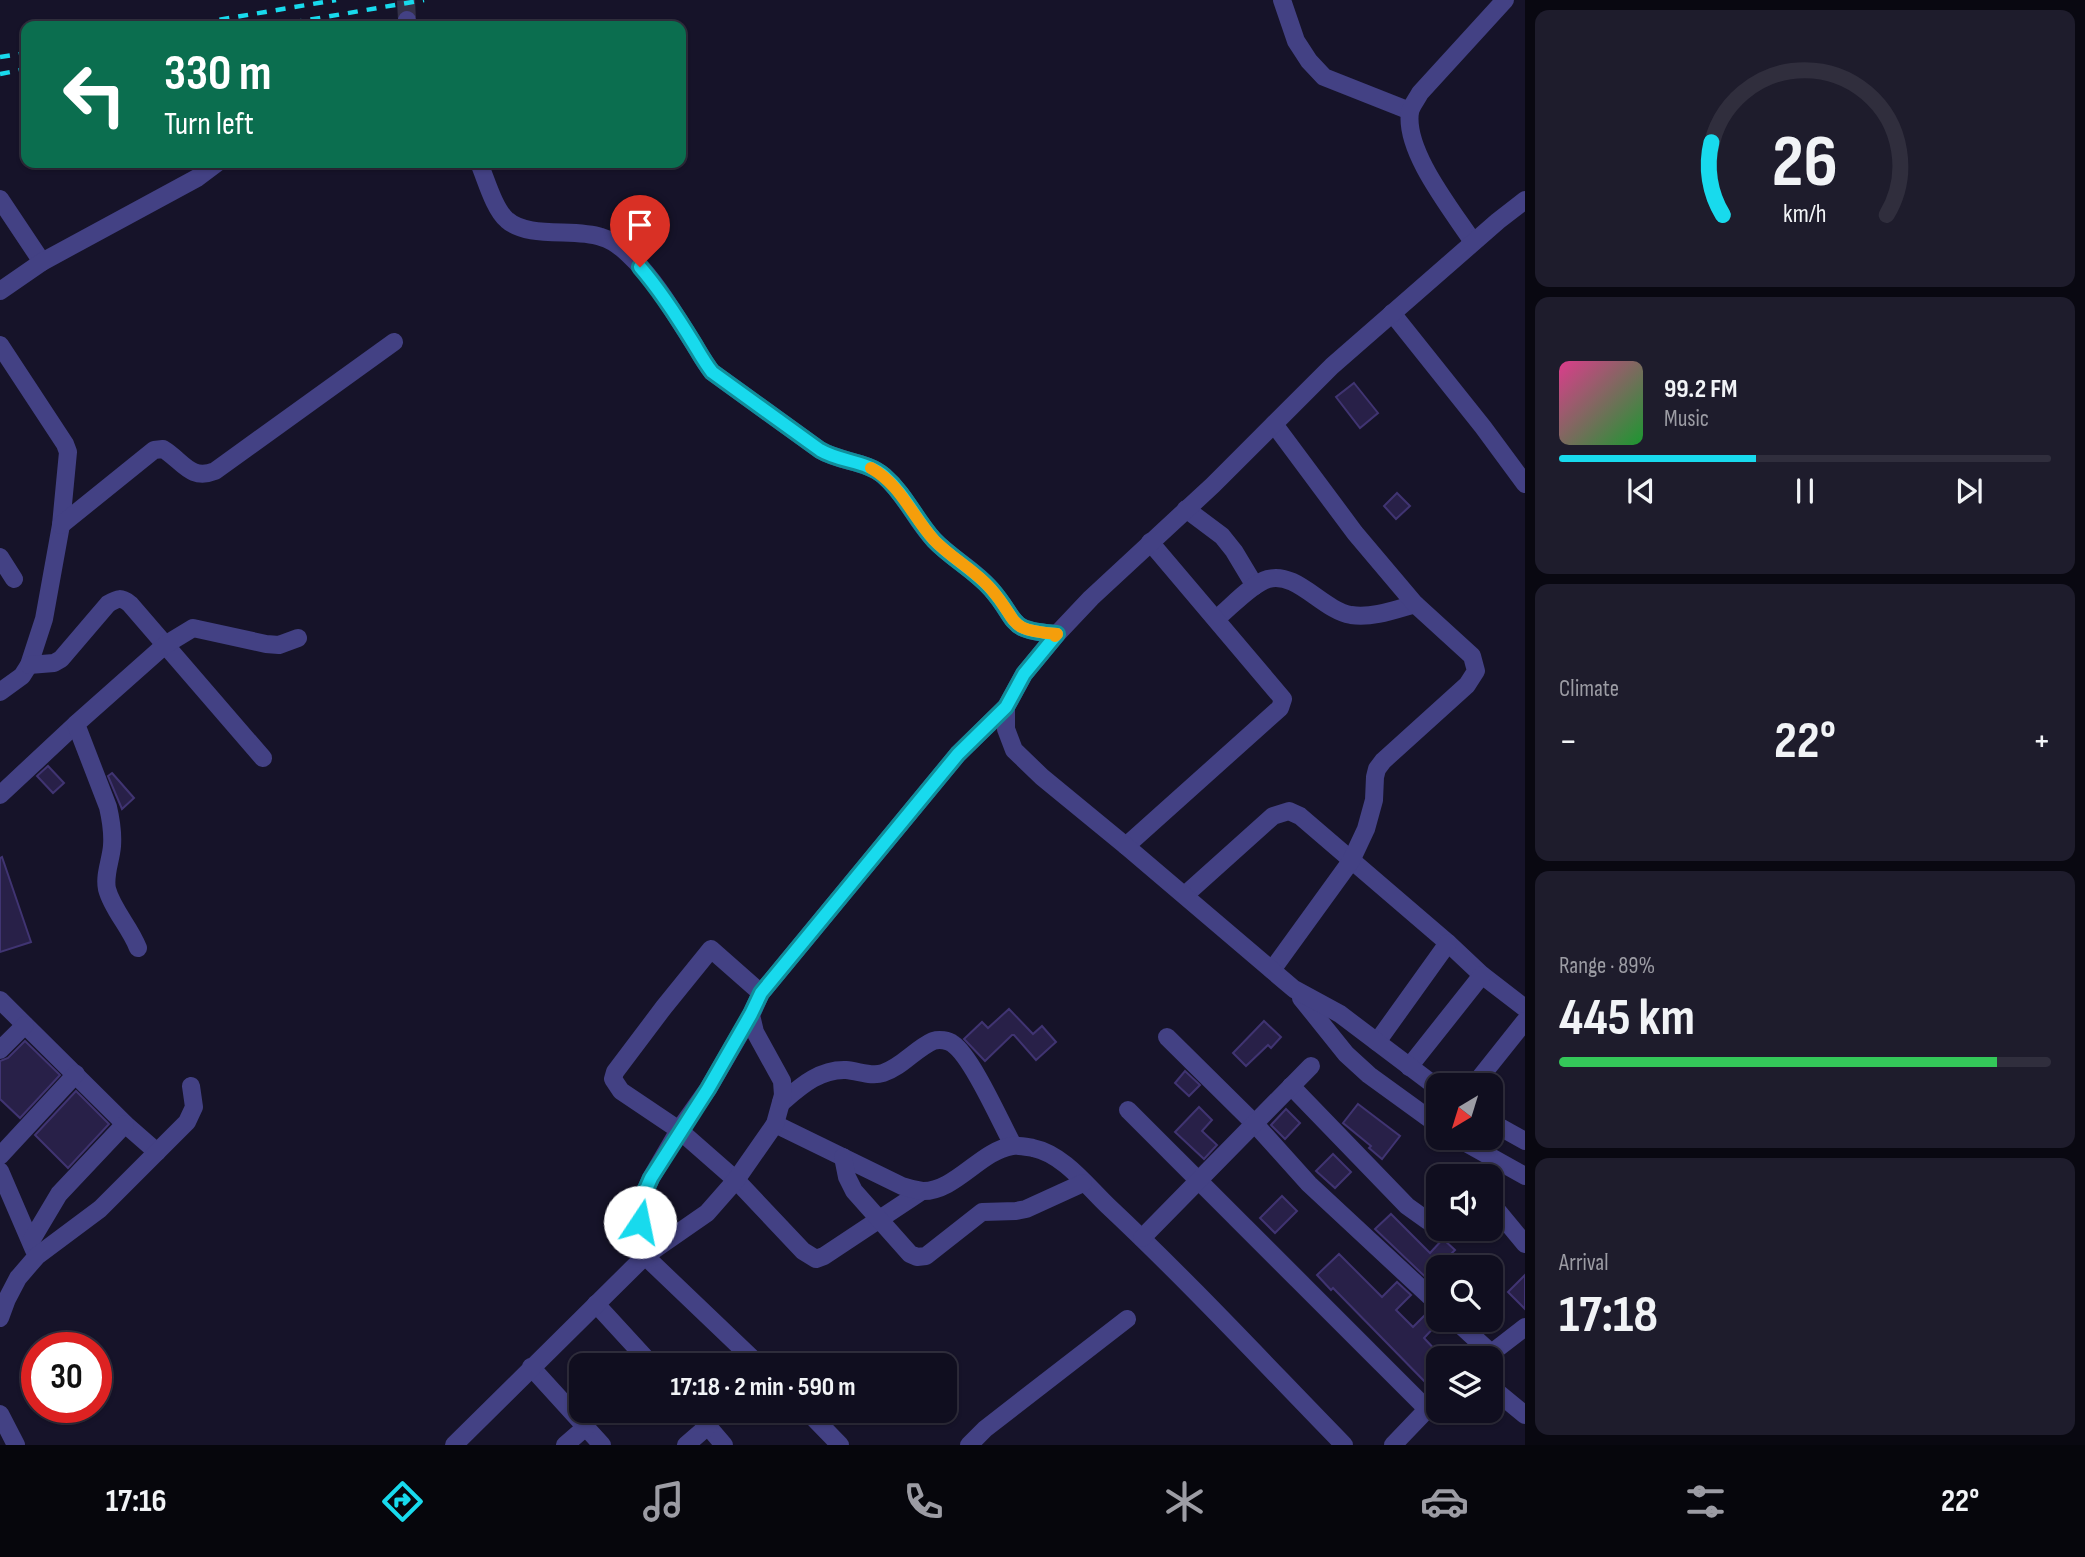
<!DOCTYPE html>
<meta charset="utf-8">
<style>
:root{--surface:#100e1f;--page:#1e1c2c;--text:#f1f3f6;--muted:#9c9ca4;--line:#302e3d;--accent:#18daed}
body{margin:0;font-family:"Sofia Sans Condensed",sans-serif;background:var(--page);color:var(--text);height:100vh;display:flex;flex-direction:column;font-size:26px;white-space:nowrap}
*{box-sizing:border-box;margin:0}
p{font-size:23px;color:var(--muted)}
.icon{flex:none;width:38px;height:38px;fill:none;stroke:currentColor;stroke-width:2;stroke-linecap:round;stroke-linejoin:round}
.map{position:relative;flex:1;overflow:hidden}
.drawer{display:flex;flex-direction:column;gap:10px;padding:10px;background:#090811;width:560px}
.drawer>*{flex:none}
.guide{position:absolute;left:21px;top:21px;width:665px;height:147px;border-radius:14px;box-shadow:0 2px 5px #0004,0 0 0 2px var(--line);background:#0b6e4f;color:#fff;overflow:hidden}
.needle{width:46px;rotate:218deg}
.tools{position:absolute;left:1426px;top:1073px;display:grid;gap:14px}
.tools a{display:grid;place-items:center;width:77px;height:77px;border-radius:14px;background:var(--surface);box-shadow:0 2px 5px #0004,0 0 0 2px var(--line);font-size:35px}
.speed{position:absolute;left:21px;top:1332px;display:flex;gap:14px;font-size:35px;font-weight:700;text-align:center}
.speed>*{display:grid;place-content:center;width:91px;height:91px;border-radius:50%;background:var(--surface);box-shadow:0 2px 5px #0004,0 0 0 2px var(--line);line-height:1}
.speed .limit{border:10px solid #d22;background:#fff;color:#111}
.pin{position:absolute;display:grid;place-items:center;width:60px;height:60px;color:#fff;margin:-72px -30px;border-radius:50% 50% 50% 0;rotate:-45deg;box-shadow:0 0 7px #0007}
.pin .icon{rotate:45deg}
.me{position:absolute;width:77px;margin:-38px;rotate:11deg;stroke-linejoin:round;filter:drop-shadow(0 0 5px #0008)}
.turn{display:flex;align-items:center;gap:24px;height:147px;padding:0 28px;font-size:32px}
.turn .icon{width:91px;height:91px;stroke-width:2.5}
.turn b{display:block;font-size:49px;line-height:60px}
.big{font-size:52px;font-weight:700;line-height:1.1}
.drawer .widget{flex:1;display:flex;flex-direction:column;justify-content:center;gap:10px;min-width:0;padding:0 24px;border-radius:14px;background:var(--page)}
.drawer .dial{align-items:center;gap:0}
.dial svg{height:182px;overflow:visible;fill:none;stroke:var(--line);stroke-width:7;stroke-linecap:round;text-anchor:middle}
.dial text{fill:var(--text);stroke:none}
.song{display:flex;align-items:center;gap:21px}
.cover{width:84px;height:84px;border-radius:10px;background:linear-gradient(135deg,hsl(330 70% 55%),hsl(130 70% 35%))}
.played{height:7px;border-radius:4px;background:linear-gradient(90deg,var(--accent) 40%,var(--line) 40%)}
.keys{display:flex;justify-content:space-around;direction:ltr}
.heat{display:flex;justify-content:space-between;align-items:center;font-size:38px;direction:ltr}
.charge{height:10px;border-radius:5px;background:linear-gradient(90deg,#34c759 89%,var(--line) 0)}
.trip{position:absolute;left:569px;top:1353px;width:388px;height:70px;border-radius:14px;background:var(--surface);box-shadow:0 2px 5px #0004,0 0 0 2px var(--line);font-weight:700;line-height:70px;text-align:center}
.tab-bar{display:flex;height:112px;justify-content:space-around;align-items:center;background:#06060c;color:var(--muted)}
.tab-bar .icon{width:49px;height:49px}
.tab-bar .on{color:var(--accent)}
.tab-bar b{font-size:32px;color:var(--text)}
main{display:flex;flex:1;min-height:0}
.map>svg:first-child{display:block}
</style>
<main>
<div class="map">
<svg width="1525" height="1445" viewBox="0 0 1525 1445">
<rect width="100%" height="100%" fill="#161329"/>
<!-- building -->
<g fill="#282048" stroke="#403472" stroke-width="2">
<polygon points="1354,383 1378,413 1360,428 1336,397"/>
<polygon points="1397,493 1410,506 1396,519 1384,506"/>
<polygon points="48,766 64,783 53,793 37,776"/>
<polygon points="112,773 134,798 122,809 108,776"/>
<polygon points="2,857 31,942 0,952 0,858"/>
<polygon points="1009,1009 1033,1034 1042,1026 1056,1042 1036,1060 1014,1035 1012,1035 985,1061 964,1039 982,1022 988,1028"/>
<polygon points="1264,1021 1281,1037 1271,1048 1268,1045 1246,1066 1233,1053"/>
<polygon points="25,1041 60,1075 20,1118 0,1099 0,1061 8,1058"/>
<polygon points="1185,1071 1200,1085 1189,1096 1175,1083"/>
<polygon points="76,1091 109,1124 68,1168 35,1135"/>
<polygon points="1358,1104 1400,1136 1382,1159 1369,1148 1371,1146 1343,1123"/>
<polygon points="1199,1107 1212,1120 1202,1131 1217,1145 1204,1159 1175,1132"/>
<polygon points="1286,1109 1300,1123 1285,1139 1271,1125"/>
<polygon points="1333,1154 1351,1172 1335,1188 1316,1171"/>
<polygon points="1282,1196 1297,1211 1275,1233 1260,1218"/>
<polygon points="1391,1214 1430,1253 1443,1239 1455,1250 1438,1267 1438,1289 1375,1229"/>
<polygon points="1339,1254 1382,1297 1397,1282 1411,1295 1396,1310 1413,1327 1429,1311 1438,1315 1438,1323 1424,1338 1438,1353 1438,1387 1432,1389 1333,1288 1331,1290 1317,1275"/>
<polygon points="1525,1275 1525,1309 1508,1292"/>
</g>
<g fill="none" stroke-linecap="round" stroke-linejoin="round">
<!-- minor-tunnel -->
<polyline stroke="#343149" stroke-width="18" stroke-dasharray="18 9" stroke-linecap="butt" points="406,0 407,20"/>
<!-- minor -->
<g stroke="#434184" stroke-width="18">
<polyline points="1282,0 1296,41 1309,61 1324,77 1410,111"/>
<polyline points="405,26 407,20"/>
<path d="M479,163c7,16 15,46 28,57 21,19 68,8 94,17 11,3 20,10 27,17 26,24 45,57 64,87 7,11 12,21 20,31l108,78c20,12 47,11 64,26 21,18 31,44 50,64 17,18 41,30 57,49 29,33 14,41 66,45"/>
<polyline points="0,199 42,262"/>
<path d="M1473,242c-21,-32 -69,-91 -63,-130 1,-6 7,-13 10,-19l85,-93"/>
<polyline points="0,291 42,262 197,178 217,163"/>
<polyline points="1392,313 1483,427 1525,484"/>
<polyline points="0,345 65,444 68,452 61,525 44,619 29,665 22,676 0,692"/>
<polyline points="1186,509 1222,536 1234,551 1255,586"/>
<path d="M61,525l93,-75 9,-1c20,12 27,32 52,22l179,-129"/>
<polyline points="0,557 14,579"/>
<path d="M1216,619c14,-11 35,-35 52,-40 29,-8 54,31 83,36 22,3 43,-5 64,-11"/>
<path d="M29,665l25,-2 7,-4 47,-55c10,-6 13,-7 22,0l133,154"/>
<polyline points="0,795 76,724"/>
<polyline points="1126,846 1280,708 1283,699 1150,542"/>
<polyline points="1185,895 1273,816 1289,811 1300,816 1448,943 1482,975 1525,1008"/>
<path d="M138,948c-8,-21 -26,-39 -31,-59 -3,-14 4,-29 5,-43 1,-13 -1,-26 -4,-39l-32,-83 89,-79 28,-17 73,16 13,1 19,-7"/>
<polyline points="1272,970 1351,861 1366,829 1374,800 1375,777 1377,769 1383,761 1467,685 1476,671 1472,656 1415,604 1355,533 1274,424"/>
<polyline points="761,993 711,949 664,1007 615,1072 613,1079 621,1091 679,1130 736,1180 803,1251 816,1259 824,1256 922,1191"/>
<polyline points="1301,998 1346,1054 1369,1075 1438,1125"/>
<polyline points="0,1000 125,1124 157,1152"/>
<polyline points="751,1015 708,1089 679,1130 651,1178 643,1196 640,1222 645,1256 759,1365"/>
<polyline points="1167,1037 1255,1124 1309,1184 1438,1304"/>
<polyline points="1377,1042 1448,943"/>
<polyline points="0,1050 25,1025"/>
<polyline points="1409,1067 1482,975"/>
<polyline points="1474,1085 1525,1021"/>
<polyline points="1291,1086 1407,1206 1428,1221 1438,1220"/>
<polyline points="1438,1088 1340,1014 1294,989 1126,846 1042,777 1014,750 1006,729 1006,707 1024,674 1057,634 1091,598 1213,485 1332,366 1498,221 1525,200"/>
<path d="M781,1103c19,-16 38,-34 65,-33 13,1 25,7 37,3 19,-6 32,-24 50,-32 6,-2 15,-1 20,3 19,13 48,79 60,101"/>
<polyline points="1128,1110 1427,1409"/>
<polyline points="1491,1122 1525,1141"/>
<path d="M775,1124l127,62c6,2 14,4 20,5 33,1 58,-40 90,-45 6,-1 15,1 21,2 30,6 54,38 75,58 82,77 158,159 236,239"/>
<polyline points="1457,1138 1525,1176"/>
<polyline points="0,1156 76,1074"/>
<polyline points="843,1157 847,1177 854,1191 910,1254 917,1257 926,1256 982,1212 1016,1211 1026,1209 1083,1183"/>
<polyline points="0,1171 34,1250"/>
<polyline points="1491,1203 1525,1244"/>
<polyline points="1142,1238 1311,1066"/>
<polyline points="31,1241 59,1194 125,1124"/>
<polyline points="596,1304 652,1365"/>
<polyline points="0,1318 7,1299 18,1278 37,1256 100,1209 187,1122 194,1107 191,1086"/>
<polyline points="1455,1320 1491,1353"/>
<polyline points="1485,1358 1525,1327"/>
<polyline points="531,1367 602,1445"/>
<polyline points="1491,1387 1525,1415"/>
<polyline points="694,1410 724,1445"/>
<polyline points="806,1410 840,1445"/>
<polyline points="0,1414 16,1445"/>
<polyline points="454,1445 645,1256 707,1213 736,1180 775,1124 783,1095 782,1081 755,1032 751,1015 761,993 958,754 1006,707"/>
<polyline points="565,1445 587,1426"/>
<polyline points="686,1445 708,1426"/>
<polyline points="969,1445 985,1429 1127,1319"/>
<polyline points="1393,1445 1438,1398"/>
</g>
<!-- rail -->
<g stroke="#18daed" stroke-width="4.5" stroke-dasharray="10 9" stroke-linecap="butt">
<polyline points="182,26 336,0"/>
<polyline points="273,26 424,0"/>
<polyline points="0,57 26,53"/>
<polyline points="0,74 26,69"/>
</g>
</g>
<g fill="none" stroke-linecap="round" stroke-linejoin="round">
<!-- route casing -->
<g stroke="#108e9a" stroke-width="18">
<path id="route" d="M640,267c20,23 38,51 54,77 6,10 11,19 18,28l108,78c20,12 47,11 64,26 21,18 32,44 50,64 17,18 40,30 57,49 29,33 14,41 66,45l-33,40 -18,33 -48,47 -197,239 -10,21 -43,75 -57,89 -8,18 -3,26"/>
</g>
<!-- route -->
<use href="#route" stroke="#18daed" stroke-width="12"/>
<!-- slow -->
<path stroke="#f59e0b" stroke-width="12" d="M871,468c30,17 41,48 63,72 17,18 41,30 57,49 29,33 14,41 66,45l-2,2"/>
</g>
</svg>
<div class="tools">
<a><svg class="needle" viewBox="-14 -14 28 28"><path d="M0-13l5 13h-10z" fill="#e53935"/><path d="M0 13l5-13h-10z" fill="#9c9ca4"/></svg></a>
<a><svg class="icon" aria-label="sound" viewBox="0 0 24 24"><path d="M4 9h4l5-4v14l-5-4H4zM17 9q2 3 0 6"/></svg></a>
<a><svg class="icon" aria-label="search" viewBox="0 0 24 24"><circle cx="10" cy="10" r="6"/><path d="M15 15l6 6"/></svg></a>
<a><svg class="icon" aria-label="layers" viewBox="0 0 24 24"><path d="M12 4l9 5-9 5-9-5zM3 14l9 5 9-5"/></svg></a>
</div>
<div class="speed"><div class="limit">30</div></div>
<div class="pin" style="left:640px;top:267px;background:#d93025"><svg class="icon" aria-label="arrive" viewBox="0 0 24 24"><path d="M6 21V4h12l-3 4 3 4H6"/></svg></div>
<svg class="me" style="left:640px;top:1222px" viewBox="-20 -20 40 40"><circle r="19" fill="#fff"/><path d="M0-13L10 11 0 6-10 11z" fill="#18daed"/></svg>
<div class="trip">17:18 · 2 min · 590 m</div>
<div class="guide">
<div class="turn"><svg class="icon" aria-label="left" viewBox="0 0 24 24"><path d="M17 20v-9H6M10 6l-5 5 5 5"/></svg><div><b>330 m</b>Turn left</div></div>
</div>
</div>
<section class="drawer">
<div class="widget dial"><svg viewBox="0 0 100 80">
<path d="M14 69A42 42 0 1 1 86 69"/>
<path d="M14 69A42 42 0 0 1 9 37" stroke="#18daed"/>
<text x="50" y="56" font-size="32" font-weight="700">26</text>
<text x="50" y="72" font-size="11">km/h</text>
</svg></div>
<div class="widget">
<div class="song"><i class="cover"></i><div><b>99.2 FM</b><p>Music</p></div></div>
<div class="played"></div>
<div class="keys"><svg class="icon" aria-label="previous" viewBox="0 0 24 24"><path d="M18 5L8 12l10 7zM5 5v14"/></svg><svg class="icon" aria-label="pause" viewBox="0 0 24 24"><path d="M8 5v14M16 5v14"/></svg><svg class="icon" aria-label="next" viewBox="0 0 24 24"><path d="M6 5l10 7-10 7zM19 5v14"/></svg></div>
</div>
<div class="widget"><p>Climate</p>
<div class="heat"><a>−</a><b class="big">22°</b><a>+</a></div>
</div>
<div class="widget"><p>Range · 89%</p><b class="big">445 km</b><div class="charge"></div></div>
<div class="widget"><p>Arrival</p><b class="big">17:18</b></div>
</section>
</main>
<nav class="tab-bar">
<b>17:16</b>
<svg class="icon on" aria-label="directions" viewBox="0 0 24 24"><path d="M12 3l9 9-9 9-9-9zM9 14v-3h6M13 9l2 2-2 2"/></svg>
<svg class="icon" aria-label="music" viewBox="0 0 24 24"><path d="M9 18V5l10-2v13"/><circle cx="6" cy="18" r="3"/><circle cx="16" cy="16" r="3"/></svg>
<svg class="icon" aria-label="phone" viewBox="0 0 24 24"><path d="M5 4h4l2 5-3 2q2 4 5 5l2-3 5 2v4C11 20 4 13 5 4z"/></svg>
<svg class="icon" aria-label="climate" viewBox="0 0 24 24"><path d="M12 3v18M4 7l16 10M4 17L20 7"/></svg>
<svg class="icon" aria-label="car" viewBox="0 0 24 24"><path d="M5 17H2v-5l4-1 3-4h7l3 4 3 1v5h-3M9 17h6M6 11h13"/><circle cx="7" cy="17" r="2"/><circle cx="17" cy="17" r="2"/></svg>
<svg class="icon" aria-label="filters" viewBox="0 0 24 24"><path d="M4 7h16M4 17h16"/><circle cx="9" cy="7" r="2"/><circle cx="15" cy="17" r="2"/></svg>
<b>22°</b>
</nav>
